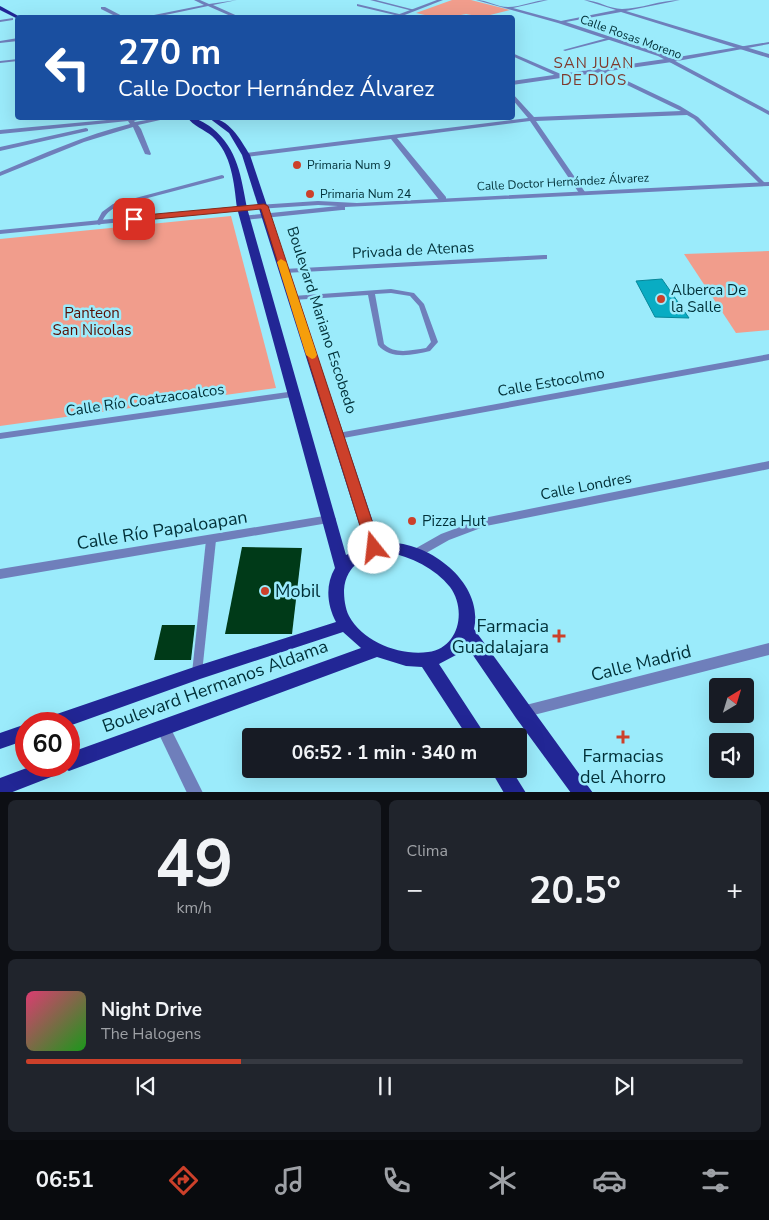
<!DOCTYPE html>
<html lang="es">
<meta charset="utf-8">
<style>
:root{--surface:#171b24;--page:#20242c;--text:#f1f3f6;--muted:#9ea1a6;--line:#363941;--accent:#cc402a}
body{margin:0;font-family:"Nunito Sans",sans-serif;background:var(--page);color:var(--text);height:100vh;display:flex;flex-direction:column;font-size:19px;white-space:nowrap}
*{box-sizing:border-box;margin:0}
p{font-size:16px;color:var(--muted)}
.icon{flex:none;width:28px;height:28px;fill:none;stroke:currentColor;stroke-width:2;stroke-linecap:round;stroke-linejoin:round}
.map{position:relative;height:792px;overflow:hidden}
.details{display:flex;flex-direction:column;gap:8px;padding:8px;background:#0d0f14;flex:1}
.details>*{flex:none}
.banner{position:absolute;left:15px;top:15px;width:500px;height:105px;border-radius:5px;box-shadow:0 5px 20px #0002;background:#1a4fa0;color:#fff;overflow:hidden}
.needle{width:32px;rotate:38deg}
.tools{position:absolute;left:709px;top:678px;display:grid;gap:10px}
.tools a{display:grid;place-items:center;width:45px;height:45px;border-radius:5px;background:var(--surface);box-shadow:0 5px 20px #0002;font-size:25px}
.speed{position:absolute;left:15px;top:712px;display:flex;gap:10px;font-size:25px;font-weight:700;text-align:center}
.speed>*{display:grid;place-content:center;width:65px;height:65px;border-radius:50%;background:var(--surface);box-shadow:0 5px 20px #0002;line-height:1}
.speed .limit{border:8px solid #d22;background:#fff;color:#111}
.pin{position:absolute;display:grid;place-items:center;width:42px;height:42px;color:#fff;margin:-21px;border-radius:10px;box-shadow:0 2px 8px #0006}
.me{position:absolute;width:55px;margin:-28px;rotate:344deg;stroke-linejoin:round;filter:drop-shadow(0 0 4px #0008)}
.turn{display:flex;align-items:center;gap:18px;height:105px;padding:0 20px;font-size:22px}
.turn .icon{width:65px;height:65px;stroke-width:2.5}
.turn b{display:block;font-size:35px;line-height:42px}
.big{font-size:38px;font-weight:700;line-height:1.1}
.details .tile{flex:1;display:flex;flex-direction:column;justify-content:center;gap:8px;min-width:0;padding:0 18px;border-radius:8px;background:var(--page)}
.details .dial{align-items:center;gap:0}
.dial b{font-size:65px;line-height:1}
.song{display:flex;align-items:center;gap:15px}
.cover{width:60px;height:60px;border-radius:8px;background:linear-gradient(135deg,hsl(340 70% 55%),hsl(120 70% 35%))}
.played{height:5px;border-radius:2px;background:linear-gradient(90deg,var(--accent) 30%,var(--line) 30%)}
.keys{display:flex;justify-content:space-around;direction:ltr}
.heat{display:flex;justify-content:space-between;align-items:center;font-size:28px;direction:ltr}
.details .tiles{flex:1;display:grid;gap:8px;grid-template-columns:1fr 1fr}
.tile:last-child{grid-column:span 2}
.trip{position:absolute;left:242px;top:728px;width:285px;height:50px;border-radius:5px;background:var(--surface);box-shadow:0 5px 20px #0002;font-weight:700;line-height:50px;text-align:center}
.dock{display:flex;height:80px;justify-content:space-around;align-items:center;background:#090b0e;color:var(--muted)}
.dock .icon{width:35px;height:35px}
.dock .on{color:var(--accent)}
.dock b{font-size:22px;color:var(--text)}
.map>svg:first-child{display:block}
</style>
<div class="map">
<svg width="769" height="793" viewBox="0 0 769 793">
<rect width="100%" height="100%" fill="#9bebfb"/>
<!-- green -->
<g fill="#f19d8c">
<polygon points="452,0 471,0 510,10 482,17 466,14 450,17 434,17 416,13"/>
<polygon points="231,216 276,388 0,426 0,239"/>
<polygon points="769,251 769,330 736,333 684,254"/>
</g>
<!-- water -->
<polygon fill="#09acc3" stroke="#068799" points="662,279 689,318 655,317 636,281"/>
<!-- building -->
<g fill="#003a18">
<polygon points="242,547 302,548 292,634 225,634"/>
<polygon points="162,625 195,625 191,660 154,660"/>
</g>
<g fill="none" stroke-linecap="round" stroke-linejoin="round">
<!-- service -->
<g fill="#6f7fbb" fill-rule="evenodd">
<polygon points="370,0 376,0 415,10 413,11"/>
<polygon points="357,4 399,14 401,15 399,16 357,6"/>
<polygon points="611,37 612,39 565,51 563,50"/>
<polygon points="18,59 18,61 0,63 0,61"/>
<path d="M222,175l2,1v2l-103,27c-11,4 -16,9 -20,19l-2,1 -3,-2 6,-11 11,-8z"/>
<path d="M391,289l23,4 10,11 14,38 -8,9c-17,4 -40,9 -52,-6l-10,-50 -75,5 -3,-2 3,-2zM391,293l19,3 9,10 12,36 -5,6c-14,2 -31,7 -42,-4l-9,-50z"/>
<polygon points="211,537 214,538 216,540 202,673 201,676 197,677 193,676 192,673 206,540 208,538"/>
</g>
<!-- minor -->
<g fill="#6f7fbb" fill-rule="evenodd">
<polygon points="194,0 200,0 209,4 237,0 213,5 242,18 235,18 208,6 151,18 139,18 204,5"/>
<polygon points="437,0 443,0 397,18 389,18"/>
<path d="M476,0c11,0 21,7 32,7 13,0 27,-7 40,-7l-35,8 48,13 55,-11 -32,-10c13,0 25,9 38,9 18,0 39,-9 58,-9l-54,11 143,43v4l-148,-46 -55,10 96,32 107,57v4l-111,-59 -100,-33z"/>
<polygon points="101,7 105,7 126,18 119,18 101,9"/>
<polygon points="13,18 13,20 0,22 0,20"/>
<polygon points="18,38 18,41 0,43 0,41"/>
<polygon points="512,53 563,75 564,76 559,77 512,56"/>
<polygon points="598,69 602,69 680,106 698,117 765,183 765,185 761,185 694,119 687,115 536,121 585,192 581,194 579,193 530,121 397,138 446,197 446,201 440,201 391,139 246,157 243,155 246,153 528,118 512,99 512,93 534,117 681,111 598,71"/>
<path d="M128,118h16l-10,3 1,1 23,-4h11l-31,7 3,4 10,25 -1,1 -5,-1 -12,-27 -49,15 -84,34v-4c43,-18 85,-37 130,-48l-2,-3 -128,13v-4z"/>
<polygon points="86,128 88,129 88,131 0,151 0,147"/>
<polygon points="242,206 246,208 245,210 0,234 0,230"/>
<polygon points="544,255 547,255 547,259 284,273 280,271 284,269"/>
<polygon points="769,354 769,360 338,439 333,436 338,433"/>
<polygon points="295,391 299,392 300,394 299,396 0,439 0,433"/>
<polygon points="769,461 769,469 486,526 449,540 419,557 415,558 411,557 409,554 411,551 441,534 484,518"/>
<polygon points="330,515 334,516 336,519 334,522 0,579 0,569"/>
<polygon points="769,643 769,655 522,718 517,716 515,712 517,708 522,706"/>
<polygon points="163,722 168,723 203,793 187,793 156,728 158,723"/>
</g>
<!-- tertiary -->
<g fill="#6f7fbb" fill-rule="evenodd">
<polygon points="769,42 769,44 672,62 512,85 512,81 672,58"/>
<polygon points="769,182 769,186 345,207 345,210 342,210 245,220 242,220 242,216 338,206 318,205 242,210 238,208 242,206 318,201 357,203"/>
</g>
<!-- primary -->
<g fill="#222695" fill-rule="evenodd">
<polygon points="0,6 2,7 22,18 18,19 0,10"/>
<path d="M188,118c9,0 16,4 24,10 26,21 29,49 35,80l99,347 20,-9 -124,-391 -13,-22 -20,-15c20,0 31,21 41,37l130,388c44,-6 105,38 94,86l119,164h-22l-55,-75 -50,-73 -10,10 -17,9 47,72h-19l-45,-69 -16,-1 -29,-9 -308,114 -4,-2 -1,3 -54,21h-10v-15l32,-12h37v-13l292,-105 -18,-16 -143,47 -131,47v-2h-27l2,-6 7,-2 146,-50 139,-44c-9,-17 -11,-37 -1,-54l-98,-360c-3,-25 -5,-54 -25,-72 -7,-6 -20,-11 -24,-18zM388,552c23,5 47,16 62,35 17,23 9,61 -22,65 -28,4 -65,-10 -79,-36 -4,-8 -5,-18 -5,-26 2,-26 21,-34 44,-38z"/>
<polygon points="26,724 26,740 0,749 0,733"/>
<polygon points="490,769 511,769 526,793 504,793"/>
</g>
</g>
<!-- route -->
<polygon fill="#cc402a" stroke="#852a1b" points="264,204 268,206 381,548 379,552 369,552 367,548 261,209 134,221 130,219 134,216"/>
<!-- slow -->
<polygon fill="#f59e0b" points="281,259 286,262 317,355 315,358 312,359 306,355 277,262"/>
<!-- markers -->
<g fill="#cc402a" stroke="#9bebfb" stroke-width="2">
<circle cx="297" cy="165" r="5"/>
<circle cx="310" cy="194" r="5"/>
<circle cx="661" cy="299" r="5"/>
<circle cx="412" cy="521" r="5"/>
<circle cx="265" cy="591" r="5"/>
<path d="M556.5 628.5h5v5h5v5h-5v5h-5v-5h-5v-5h5z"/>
<path d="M620.5 729.5h5v5h5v5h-5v5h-5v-5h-5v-5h5z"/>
</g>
<g text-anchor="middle" stroke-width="5" stroke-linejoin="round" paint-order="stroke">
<!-- far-street labels -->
<g font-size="12" fill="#003038" stroke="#9bebfb">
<text transform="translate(631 37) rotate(20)" y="4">Calle Rosas Moreno</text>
<text transform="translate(563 182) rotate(-3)" y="4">Calle Doctor Hernández Álvarez</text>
</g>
<!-- far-poi labels -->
<g font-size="12" fill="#003038" stroke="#9bebfb" text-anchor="start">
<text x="307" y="169">Primaria Num 9</text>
<text x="320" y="198">Primaria Num 24</text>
</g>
<!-- far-quarter labels -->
<g font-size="15" letter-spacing="1" fill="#7f392d" stroke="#9bebfb">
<text x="594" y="68">SAN JUAN<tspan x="594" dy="17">DE DIOS</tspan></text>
</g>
<!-- street labels -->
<g font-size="15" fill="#003038" stroke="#9bebfb">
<text transform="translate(413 250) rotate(-3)" y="5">Privada de Atenas</text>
<text transform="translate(322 320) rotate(72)" y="5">Boulevard Mariano Escobedo</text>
<text transform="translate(551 382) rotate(-10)" y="5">Calle Estocolmo</text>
<text transform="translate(145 400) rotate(-8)" y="5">Calle Río Coatzacoalcos</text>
<text transform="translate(586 486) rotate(-11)" y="5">Calle Londres</text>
</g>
<!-- poi labels -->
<g font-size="15" fill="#003038" stroke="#9bebfb" text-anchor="start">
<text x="671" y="295">Alberca De<tspan x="671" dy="17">la Salle</tspan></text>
<text x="422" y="526">Pizza Hut</text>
</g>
<!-- park labels -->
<g font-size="15" fill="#570f04" stroke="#9bebfb">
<text x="92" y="318">Panteon<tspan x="92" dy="17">San Nicolas</tspan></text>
</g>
<!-- near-street labels -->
<g font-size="18" fill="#003038" stroke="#9bebfb">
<text transform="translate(162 530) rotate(-9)" y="6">Calle Río Papaloapan</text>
<text transform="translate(641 663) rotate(-14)" y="6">Calle Madrid</text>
<text transform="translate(215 686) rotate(-20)" y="6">Boulevard Hermanos Aldama</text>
</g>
<!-- near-poi labels -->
<g font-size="18" fill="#003038" stroke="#9bebfb" text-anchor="start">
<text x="275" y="597">Mobil</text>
<text x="549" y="632" text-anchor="end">Farmacia<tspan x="549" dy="21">Guadalajara</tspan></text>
<text x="623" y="762" text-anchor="middle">Farmacias<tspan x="623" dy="21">del Ahorro</tspan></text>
</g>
</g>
</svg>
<div class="tools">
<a><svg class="needle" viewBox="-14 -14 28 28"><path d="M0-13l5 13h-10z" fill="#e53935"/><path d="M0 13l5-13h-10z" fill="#9ea1a6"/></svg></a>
<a><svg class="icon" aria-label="sound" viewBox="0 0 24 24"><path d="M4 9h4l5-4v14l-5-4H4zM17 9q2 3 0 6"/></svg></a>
</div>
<div class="speed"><div class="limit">60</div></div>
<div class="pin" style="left:134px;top:219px;background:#d93025"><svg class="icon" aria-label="arrive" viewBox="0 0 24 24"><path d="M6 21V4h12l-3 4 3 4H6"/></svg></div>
<svg class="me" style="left:374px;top:548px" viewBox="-20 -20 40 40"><circle r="19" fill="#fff"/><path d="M0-13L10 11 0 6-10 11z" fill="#cc402a"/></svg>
<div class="trip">06:52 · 1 min · 340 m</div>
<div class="banner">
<div class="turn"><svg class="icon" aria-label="left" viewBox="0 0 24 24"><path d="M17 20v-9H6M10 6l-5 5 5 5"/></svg><div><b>270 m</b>Calle Doctor Hernández Álvarez</div></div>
</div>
</div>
<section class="details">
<div class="tiles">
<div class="tile dial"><b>49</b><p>km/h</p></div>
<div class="tile"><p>Clima</p>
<div class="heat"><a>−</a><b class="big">20.5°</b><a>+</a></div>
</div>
<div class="tile">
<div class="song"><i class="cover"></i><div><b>Night Drive</b><p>The Halogens</p></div></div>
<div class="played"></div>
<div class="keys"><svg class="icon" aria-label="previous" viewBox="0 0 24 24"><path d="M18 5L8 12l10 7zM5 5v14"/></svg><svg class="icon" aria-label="pause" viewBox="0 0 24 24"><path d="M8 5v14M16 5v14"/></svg><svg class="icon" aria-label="next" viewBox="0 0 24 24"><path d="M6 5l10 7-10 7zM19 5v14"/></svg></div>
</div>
</div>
</section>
<nav class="dock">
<b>06:51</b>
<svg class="icon on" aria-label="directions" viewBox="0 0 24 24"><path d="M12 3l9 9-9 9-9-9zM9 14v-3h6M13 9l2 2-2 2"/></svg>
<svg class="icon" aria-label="music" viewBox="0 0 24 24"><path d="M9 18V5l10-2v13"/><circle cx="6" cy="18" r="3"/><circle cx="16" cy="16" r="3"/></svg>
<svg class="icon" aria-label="phone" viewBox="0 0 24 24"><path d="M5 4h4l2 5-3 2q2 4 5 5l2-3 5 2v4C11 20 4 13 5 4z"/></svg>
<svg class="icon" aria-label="climate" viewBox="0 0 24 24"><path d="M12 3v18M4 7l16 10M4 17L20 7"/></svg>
<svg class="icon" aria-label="car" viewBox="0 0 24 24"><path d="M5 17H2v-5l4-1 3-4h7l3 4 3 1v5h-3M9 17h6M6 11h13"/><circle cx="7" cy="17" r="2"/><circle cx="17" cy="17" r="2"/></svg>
<svg class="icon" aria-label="filters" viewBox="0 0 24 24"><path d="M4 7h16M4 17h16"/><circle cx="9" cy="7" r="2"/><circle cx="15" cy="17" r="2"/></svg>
</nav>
